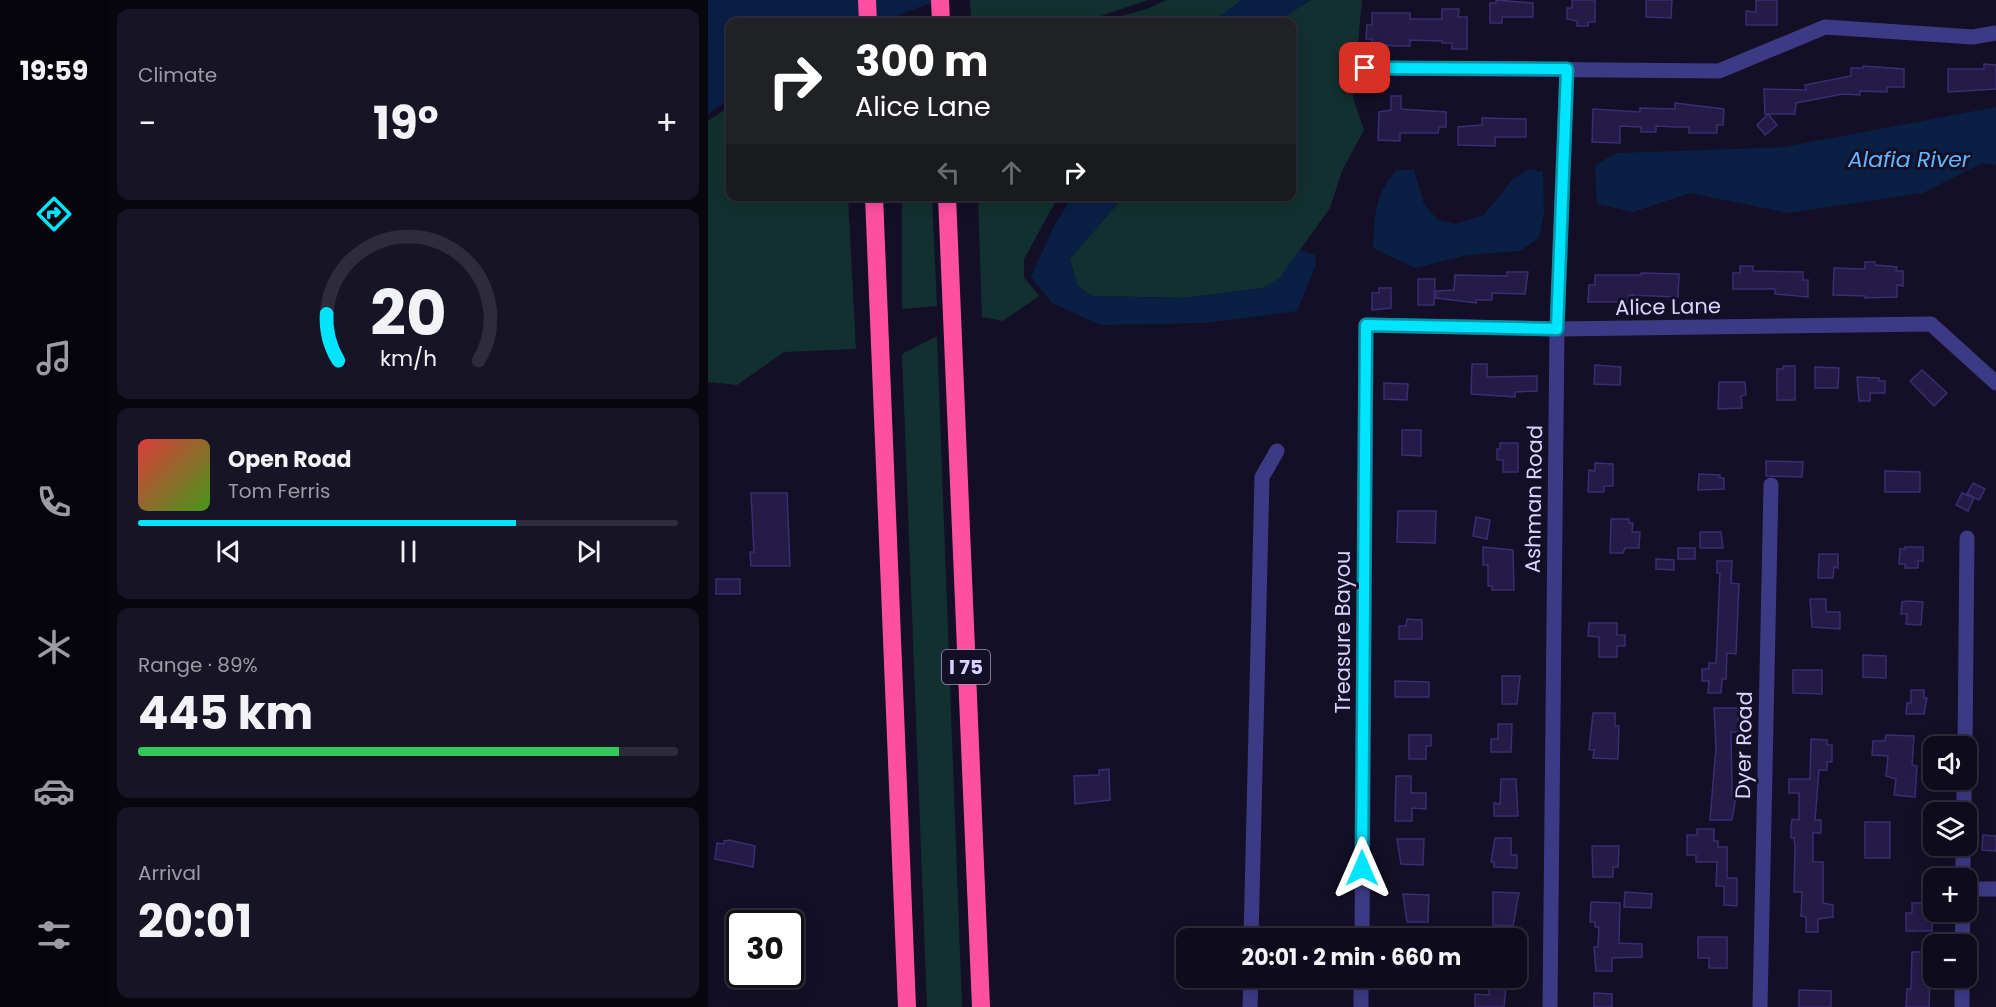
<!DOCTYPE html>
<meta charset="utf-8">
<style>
:root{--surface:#0e0b1c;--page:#171425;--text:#f1f3f6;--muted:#9b9ba3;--line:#2e2b3b;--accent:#00e5ff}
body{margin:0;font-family:Poppins,sans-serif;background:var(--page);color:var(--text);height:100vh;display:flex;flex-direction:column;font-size:22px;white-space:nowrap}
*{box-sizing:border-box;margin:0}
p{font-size:20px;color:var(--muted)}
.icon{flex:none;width:33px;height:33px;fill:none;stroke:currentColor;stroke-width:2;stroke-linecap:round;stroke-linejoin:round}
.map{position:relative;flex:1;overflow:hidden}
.side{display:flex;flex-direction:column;gap:9px;padding:9px;background:#08060f;width:600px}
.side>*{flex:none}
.top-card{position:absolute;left:18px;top:18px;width:570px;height:183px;border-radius:12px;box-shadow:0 3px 15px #0003,0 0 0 2px var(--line);background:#202124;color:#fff;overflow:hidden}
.controls{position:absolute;left:1215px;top:736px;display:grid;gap:12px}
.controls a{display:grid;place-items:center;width:54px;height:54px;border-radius:12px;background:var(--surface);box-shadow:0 3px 15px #0003,0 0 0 2px var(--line);font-size:30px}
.speed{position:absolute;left:18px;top:910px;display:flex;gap:12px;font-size:30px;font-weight:700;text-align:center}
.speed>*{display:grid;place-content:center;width:78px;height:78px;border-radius:50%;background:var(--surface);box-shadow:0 3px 15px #0003,0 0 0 2px var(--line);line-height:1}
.speed .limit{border:3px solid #111;border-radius:9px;background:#fff;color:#111}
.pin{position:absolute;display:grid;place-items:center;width:51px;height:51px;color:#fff;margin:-26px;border-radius:12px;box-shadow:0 3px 9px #0006}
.me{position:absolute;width:66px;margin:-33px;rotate:0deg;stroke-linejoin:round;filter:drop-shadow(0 0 4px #0008)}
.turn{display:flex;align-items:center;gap:21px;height:126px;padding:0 30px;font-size:27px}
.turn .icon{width:78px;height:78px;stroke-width:2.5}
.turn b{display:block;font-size:42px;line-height:51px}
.lanes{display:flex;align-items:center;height:57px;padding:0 30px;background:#0003;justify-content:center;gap:30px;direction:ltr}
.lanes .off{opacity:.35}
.big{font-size:45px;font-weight:700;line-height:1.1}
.side .widget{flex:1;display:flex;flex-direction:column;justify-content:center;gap:9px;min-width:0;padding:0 21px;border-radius:12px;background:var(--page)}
.side .dial{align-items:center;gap:0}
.dial svg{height:156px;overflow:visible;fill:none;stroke:var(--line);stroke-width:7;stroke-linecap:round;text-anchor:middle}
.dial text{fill:var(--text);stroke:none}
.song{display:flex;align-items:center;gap:18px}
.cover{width:72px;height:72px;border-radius:9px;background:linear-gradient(135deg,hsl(0 70% 55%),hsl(100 70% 35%))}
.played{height:6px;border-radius:3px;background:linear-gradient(90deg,var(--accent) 70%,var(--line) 70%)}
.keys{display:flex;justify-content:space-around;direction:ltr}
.heat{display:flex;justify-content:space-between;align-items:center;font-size:33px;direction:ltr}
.charge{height:9px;border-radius:4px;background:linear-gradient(90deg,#34c759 89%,var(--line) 0)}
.trip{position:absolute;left:468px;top:928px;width:351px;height:60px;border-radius:12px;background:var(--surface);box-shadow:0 3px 15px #0003,0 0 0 2px var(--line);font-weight:700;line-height:60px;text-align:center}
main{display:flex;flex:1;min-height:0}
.tabs{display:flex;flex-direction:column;width:108px;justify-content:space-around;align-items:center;background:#06040b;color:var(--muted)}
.tabs .icon{width:42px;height:42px}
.tabs .current{color:var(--accent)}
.tabs b{font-size:27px;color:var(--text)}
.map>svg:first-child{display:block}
</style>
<main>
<nav class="tabs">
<b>19:59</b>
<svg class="icon current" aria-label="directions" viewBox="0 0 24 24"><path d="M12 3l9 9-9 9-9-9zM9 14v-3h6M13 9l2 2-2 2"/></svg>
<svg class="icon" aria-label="music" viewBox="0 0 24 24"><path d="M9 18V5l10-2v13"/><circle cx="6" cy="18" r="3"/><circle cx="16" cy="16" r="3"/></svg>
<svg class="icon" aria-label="phone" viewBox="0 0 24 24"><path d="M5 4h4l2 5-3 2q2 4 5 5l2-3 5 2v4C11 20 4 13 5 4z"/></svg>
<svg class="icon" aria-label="climate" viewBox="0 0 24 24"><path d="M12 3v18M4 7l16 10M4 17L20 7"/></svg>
<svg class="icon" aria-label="car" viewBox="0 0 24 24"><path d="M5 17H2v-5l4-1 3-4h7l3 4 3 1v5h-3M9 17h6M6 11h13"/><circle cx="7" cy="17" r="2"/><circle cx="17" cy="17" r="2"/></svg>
<svg class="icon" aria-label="filters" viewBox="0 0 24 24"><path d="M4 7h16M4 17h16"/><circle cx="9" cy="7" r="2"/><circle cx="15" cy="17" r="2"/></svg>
</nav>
<section class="side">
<div class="widget"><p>Climate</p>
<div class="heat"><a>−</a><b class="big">19°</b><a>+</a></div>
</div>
<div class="widget dial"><svg viewBox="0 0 100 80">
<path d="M14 69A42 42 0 1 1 86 69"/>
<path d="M14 69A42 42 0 0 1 8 45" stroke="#00e5ff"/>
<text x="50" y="56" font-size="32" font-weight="700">20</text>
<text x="50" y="72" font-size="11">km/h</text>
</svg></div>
<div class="widget">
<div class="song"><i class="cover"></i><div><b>Open Road</b><p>Tom Ferris</p></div></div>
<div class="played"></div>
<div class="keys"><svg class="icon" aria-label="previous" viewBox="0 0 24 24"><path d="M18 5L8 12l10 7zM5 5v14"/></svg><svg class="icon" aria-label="pause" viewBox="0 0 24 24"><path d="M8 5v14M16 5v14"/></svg><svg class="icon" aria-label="next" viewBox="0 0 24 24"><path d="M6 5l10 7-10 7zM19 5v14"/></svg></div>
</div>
<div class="widget"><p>Range · 89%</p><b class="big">445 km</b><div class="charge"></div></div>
<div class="widget"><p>Arrival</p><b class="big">20:01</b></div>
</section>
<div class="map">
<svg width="1288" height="1007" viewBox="0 0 1288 1007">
<rect width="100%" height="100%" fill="#130f26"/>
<!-- green -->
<g fill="#12302f">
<polygon points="262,0 440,0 375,22 263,22"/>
<polygon points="458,0 534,0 504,22 391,22 439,9"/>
<polygon points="603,0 654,0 645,98 656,130 634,171 622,208 572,278 555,288 477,298 384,296 369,285 362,259 415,197 584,196 584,22 568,22"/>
<polygon points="22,106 22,196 140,197 148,349 76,352 29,385 0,382 0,121"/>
<polygon points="194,197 224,197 229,306 194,309"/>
<polygon points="270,197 350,197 316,259 316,277 331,296 295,321 274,317"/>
<polygon points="229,336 254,1007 219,1007 194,354"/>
</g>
<!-- water -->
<g fill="#0a1f44">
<polygon points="0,0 231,0 172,22 22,22 22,99 0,114"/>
<polygon points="534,0 603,0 568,22 504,22"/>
<polygon points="1288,107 1288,165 1274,163 1215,193 1080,213 982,193 925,212 889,204 887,165 909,153 1076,147"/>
<path d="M821,169l14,3 1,42 -5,24 -19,13 -53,4 -52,13 -42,-20c1,-29 2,-56 24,-78h17l10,34 14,16 17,4 29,-9 30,-37z"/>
<polygon points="364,197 415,197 362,259 369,285 384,296 477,298 555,288 572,278 591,250 607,255 608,265 589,311 498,323 392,325 344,303 323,277 344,230"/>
</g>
<!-- building -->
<g fill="#241b47" stroke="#3b2d73" stroke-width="1.5">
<polygon points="788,0 825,3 825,17 794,17 794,23 782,23 782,3 788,3"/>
<polygon points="864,0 887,0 887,22 880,22 880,26 869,26 869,21 859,19 859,8 864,8"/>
<polygon points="938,0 964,0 963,18 938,17"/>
<polygon points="1048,0 1069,0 1069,25 1038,25 1038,11 1048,12"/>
<polygon points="734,9 751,9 750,17 759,17 759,49 744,49 744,43 734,43 734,41 702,40 702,46 688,46 664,44 664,39 658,39 659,25 664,25 664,13 702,13 702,19 734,19"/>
<polygon points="1276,64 1288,65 1288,89 1240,92 1240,69 1276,69"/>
<polygon points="1155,66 1196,69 1196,87 1179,87 1179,92 1152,91 1152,95 1135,94 1088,103 1087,114 1057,114 1056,89 1098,90 1097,85 1143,76 1143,68 1155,68"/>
<polygon points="683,96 693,96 693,109 738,112 738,127 731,127 730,133 692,133 692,141 670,140 671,112 683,110"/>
<polygon points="967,103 1016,109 1015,125 1009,125 1009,133 981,133 981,127 967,127 948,126 948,132 933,132 933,127 912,126 912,143 884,142 885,109 932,112 932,108 967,109"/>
<polygon points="1060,114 1069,125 1057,135 1049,125"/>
<polygon points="774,118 818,119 818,137 787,137 787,146 750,145 750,127 774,125"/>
<polygon points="1157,262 1167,262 1167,265 1189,267 1188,271 1195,271 1195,286 1189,285 1189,297 1157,298 1157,296 1125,295 1126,268 1157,269"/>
<polygon points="1032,266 1045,266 1045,271 1095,272 1095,280 1100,280 1100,297 1067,294 1067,289 1025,289 1025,273 1032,273"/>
<polygon points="799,272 820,272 817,294 784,293 784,300 768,300 768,303 728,298 728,291 746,290 747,275 799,276"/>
<polygon points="933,273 971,274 970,297 921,295 921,302 880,302 881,285 887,285 887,275 933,275"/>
<polygon points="710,279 727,279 726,305 710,305"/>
<polygon points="671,288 683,288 683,308 664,310 664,293 671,293"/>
<polygon points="764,364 779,364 779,377 829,376 829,391 807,392 807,397 763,394"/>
<polygon points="887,365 913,367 912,385 886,384"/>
<polygon points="1075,366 1087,366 1087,400 1069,400 1069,369 1075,369"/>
<polygon points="1107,367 1131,368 1130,388 1107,388"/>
<polygon points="1214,370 1239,393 1226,406 1202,381"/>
<polygon points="1149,377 1171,378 1171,381 1177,381 1177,393 1162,393 1162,401 1151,401"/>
<polygon points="1011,382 1037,382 1038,395 1033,396 1034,408 1010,409"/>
<polygon points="676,383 700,384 699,400 676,399"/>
<polygon points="694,430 713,430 713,456 694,455"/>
<polygon points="792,443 810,443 810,472 795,472 795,460 789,460 789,449 792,449"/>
<polygon points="1058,461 1095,462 1094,477 1058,476"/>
<polygon points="887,463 905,464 905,486 896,486 896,492 880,492 881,470 887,471"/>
<polygon points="1177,471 1212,472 1212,492 1177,492"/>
<polygon points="991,474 1012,475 1012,478 1016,478 1016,489 990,490"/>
<polygon points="1265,483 1277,489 1271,500 1259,494"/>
<polygon points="43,493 79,493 82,566 43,566 42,552 46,552"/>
<polygon points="1254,493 1266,498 1260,511 1248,505"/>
<polygon points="690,511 728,511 727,543 689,542"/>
<polygon points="768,517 782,520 779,539 765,536"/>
<polygon points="903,519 921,519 921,523 925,523 924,532 932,532 931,548 917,548 915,553 902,553"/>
<polygon points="992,532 1013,532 1015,548 992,548"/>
<polygon points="775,547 805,550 806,590 784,590 784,586 780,586 780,565 775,565"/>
<polygon points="1197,547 1215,547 1215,561 1210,561 1210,568 1197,568 1197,564 1191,564 1192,549 1197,549"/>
<rect x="970" y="548" width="17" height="11"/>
<polygon points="1111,554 1130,554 1130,568 1126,567 1125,578 1110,578"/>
<polygon points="948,559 966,560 966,570 948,569"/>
<polygon points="1009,561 1024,561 1023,583 1031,584 1028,654 1019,653 1018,679 1014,679 1013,693 1000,693 1001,681 994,681 994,669 1001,669 1001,663 1008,663 1012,573 1009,573"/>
<rect x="8" y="579" width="24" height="15"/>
<polygon points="1102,599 1118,599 1118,612 1132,612 1132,629 1104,627"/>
<polygon points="1200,601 1215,602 1213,625 1198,624 1199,614 1193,614 1194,602"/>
<polygon points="699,619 714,620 714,639 691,639 691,626 698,626"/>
<polygon points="881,623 909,623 909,635 917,635 917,646 909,646 909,657 891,657 891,637 880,636"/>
<polygon points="1155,655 1178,656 1178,678 1155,677"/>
<polygon points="1085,670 1114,670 1114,694 1085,693"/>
<polygon points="794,676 812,676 809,704 794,704"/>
<polygon points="687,681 721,682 721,697 687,697"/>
<polygon points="1203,690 1216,690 1216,698 1219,698 1216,714 1198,714 1199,703 1203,703"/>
<polygon points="1006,708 1030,708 1031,732 1023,732 1024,789 1024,795 1028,796 1024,820 1002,820 1008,747"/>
<polygon points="885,713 907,713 907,726 911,726 910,759 885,758 886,750 881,750"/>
<polygon points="790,724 804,724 803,752 783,752 783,739 790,739"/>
<polygon points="701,735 723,735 723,746 718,746 718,759 701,759"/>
<polygon points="1178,735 1206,736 1204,765 1209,766 1207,797 1186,795 1188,779 1178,776 1180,756 1164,755 1165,741 1177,741"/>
<polygon points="1103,739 1119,740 1119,745 1124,745 1124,762 1119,762 1119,770 1111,770 1107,820 1113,820 1113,833 1105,833 1105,862 1115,862 1115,903 1125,905 1125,917 1110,919 1110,932 1098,932 1098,917 1093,916 1094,892 1086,892 1087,846 1086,838 1083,838 1083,827 1084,819 1091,820 1091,793 1081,793 1081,779 1102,779"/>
<polygon points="401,769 402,800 367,804 366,776 391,775 391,770"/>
<polygon points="688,776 703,776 703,793 718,793 718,809 704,808 704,821 687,821"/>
<polygon points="793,779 808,779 810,816 786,816 786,803 792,804"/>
<rect x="1157" y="822" width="25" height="36"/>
<polygon points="989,829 1006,829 1006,841 1010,841 1010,847 1019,847 1019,878 1029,878 1029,906 1016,905 1016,886 1008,886 1009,862 988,862 988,855 979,855 979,835 989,835"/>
<polygon points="1275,835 1288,836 1288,851 1274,850"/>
<polygon points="787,838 803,838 803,855 809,855 809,868 786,867 786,862 783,862"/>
<polygon points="689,839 716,839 715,865 693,864"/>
<polygon points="21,840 47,846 45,867 7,859 9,843 16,844 16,841"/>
<polygon points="884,846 911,846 910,867 905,867 905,877 885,877"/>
<polygon points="785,892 811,893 805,926 785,925"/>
<polygon points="917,892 944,894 943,908 916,907"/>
<polygon points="695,894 721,895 720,922 699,922"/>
<polygon points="883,902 912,903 911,943 934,944 934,957 904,958 904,971 888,971 886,947 890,947 891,927 887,927 887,922 882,922"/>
<polygon points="1204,903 1224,903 1224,931 1198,931 1198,913 1204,913"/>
<polygon points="990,937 1019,937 1019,968 1001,968 1001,958 990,958"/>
<polygon points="1204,952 1223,952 1221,1007 1198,1007 1199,989 1203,989"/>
<polygon points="781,978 799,978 796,1007 767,1007 767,994 781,995"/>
<polygon points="1091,990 1123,991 1123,1007 1091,1007"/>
<polygon points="886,993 904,994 904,1007 886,1007"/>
</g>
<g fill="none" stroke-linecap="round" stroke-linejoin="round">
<!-- minor -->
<g stroke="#3d3a85" stroke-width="15">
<polyline points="657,68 1011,71 1117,27 1265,37 1288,33"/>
<polyline points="1257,747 1259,538"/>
<polyline points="1256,813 1256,780"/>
<polyline points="1255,879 1255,846"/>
<polyline points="1258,889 1288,889"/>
<polyline points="543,939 554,477 569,451"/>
<polyline points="654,939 658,325 849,329 1223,324 1288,383"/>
<polyline points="1254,945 1255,912"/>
<polyline points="542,1007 543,978"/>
<polyline points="653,1007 653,978"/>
<polyline points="842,1007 849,329 859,69"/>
<polyline points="1052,1007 1063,485"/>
<polyline points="1254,1007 1254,978"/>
</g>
<!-- highway -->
<g stroke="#ff4fa3" stroke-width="18">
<polyline points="159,0 160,22"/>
<polyline points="232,0 233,22"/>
<polyline points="166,196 199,1007"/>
<polyline points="239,196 273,1007"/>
</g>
</g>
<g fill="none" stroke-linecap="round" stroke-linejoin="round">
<!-- route casing -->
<g stroke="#0095a6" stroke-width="15">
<polyline id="route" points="654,868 658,325 849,329 859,69 657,68"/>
</g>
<!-- route -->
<use href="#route" stroke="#00e5ff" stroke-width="10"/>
</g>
<g text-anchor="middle" stroke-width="6" stroke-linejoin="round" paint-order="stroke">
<!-- shield labels -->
<rect fill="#130f26" stroke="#9e99be" stroke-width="1.5" x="234" y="650" width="48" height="34" rx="4.5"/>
<g font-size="20" font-weight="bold" fill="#d9d4ff">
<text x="258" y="674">I 75</text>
</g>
<!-- street labels -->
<g font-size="21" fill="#d9d4ff" stroke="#130f26">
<text transform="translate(960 307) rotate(-1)" y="7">Alice Lane</text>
<text transform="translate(826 499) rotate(-89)" y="7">Ashman Road</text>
<text transform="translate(635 632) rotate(-90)" y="7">Treasure Bayou</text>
<text transform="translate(1036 745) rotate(-89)" y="7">Dyer Road</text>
</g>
<!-- water labels -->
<g font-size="22" font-style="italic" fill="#62b6ff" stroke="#130f26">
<text x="1201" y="167">Alafia River</text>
</g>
</g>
</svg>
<div class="controls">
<a><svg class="icon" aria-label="sound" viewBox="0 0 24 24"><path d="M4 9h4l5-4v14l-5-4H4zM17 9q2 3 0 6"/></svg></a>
<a><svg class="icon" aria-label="layers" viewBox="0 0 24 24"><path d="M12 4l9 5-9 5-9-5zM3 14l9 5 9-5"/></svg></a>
<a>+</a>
<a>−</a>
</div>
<div class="speed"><div class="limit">30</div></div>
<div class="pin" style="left:657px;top:68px;background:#d93025"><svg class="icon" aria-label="arrive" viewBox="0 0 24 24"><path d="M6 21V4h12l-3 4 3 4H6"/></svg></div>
<svg class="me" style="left:654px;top:868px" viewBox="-20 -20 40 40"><path d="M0-17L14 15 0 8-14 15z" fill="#00e5ff" stroke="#fff" stroke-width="4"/></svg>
<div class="trip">20:01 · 2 min · 660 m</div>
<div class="top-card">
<div class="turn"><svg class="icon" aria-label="right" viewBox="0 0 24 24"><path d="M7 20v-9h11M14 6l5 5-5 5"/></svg><div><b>300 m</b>Alice Lane</div></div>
<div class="lanes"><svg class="icon off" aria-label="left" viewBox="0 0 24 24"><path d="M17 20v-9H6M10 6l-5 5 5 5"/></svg><svg class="icon off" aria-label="ahead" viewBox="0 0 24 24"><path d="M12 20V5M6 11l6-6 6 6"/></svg><svg class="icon" aria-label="right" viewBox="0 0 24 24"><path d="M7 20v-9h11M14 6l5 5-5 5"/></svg></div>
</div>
</div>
</main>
